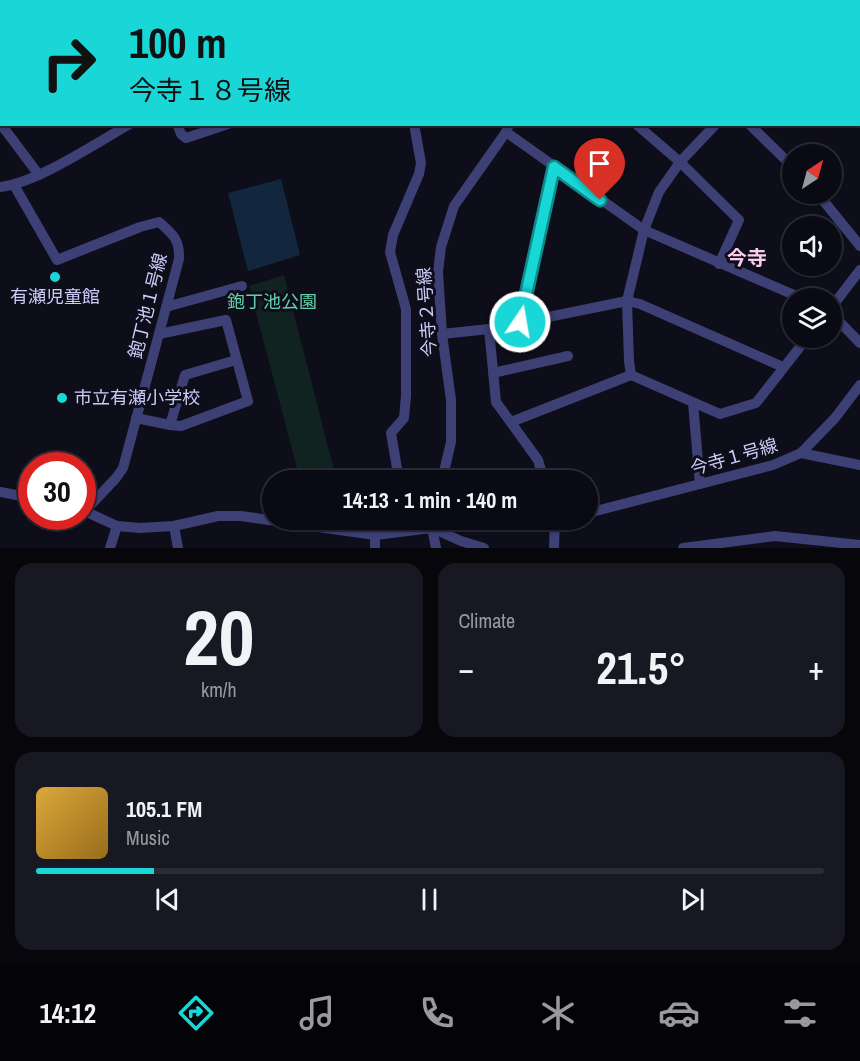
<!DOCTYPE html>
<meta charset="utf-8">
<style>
:root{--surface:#0a0a14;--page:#181822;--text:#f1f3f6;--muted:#999aa0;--line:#2a2b34;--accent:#19d6d7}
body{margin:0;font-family:"Archivo Narrow","Noto Sans JP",sans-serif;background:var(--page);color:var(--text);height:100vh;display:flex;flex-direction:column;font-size:22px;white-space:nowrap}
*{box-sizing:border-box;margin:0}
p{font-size:20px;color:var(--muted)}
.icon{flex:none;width:33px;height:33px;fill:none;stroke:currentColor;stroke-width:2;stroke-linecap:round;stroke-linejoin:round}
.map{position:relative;height:548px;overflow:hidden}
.drawer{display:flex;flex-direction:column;gap:15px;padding:15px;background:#06060b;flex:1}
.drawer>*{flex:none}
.banner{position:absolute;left:0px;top:0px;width:861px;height:126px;box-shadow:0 2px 4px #0004,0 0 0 2px var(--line);background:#19d6d7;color:#111;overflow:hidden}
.needle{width:39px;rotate:36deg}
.fabs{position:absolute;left:782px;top:144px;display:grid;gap:12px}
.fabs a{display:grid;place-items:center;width:60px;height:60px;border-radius:50%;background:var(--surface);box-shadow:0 2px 4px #0004,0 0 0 2px var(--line);font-size:30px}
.speed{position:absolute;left:18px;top:452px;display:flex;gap:12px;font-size:30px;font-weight:700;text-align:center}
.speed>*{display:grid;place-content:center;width:78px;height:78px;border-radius:50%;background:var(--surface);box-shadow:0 2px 4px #0004,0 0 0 2px var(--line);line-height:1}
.speed .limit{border:9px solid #d22;background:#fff;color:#111}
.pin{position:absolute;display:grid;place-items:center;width:51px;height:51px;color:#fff;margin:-62px -26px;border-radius:50% 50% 50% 0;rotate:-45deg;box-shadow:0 0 6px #0007}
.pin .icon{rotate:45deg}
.me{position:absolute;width:66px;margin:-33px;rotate:12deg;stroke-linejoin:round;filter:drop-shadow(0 0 4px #0008)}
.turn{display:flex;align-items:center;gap:21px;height:126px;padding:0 30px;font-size:27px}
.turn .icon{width:78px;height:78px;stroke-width:2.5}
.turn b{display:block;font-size:42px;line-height:51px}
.big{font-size:45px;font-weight:800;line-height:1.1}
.drawer .widget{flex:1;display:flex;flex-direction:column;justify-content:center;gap:9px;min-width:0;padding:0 21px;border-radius:18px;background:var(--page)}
.drawer .dial{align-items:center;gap:0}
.dial b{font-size:78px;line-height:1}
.song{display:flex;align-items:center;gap:18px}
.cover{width:72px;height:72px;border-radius:9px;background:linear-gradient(135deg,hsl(40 70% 55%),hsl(40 70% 35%))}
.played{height:6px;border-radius:3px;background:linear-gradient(90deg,var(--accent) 15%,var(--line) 15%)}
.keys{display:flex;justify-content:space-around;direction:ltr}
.heat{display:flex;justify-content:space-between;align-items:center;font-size:33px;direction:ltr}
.drawer .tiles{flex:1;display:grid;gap:15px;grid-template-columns:1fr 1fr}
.widget:last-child{grid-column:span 2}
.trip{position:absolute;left:262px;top:470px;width:336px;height:60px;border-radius:30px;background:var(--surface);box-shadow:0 2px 4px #0004,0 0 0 2px var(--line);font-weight:800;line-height:60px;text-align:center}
.tab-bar{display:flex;height:96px;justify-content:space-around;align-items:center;background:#040408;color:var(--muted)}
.tab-bar .icon{width:42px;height:42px}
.tab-bar .on{color:var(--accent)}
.tab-bar b{font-size:27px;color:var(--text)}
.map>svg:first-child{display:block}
</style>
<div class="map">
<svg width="860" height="548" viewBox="0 0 860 548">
<rect width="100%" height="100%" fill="#0e0d1a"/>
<!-- green -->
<polygon fill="#112321" points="284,275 336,478 299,476 249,286"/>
<!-- water -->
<polygon fill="#12273e" points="281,179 300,255 248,271 228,193"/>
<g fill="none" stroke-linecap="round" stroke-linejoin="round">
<!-- minor -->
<g stroke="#3d4074" stroke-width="10">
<polyline points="125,0 126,2"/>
<polyline points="404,0 404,2"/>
<polyline points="548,0 548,2"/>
<polyline points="792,0 794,2"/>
<polyline points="287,2 288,0"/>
<polyline points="629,2 630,0"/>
<polyline points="0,123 39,175"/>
<polyline points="177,124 181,134 186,138 228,124"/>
<polyline points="636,124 680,162 739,220 719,264"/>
<polyline points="716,124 680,162 659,192 644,230 627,301 629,361 631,375 720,414 756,403 807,338"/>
<polyline points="749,124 792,166"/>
<polyline points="506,132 644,230 801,298"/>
<path d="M14,185l43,75 83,-33 19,-5c14,12 21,18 20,37l-56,209 -7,10 -31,33"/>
<path d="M0,187c37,-4 96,-44 130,-63"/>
<polyline points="818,194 860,246"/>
<polyline points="166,307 242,286"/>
<polyline points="831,308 860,270"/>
<polyline points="831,313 860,343"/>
<polyline points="520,322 554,167"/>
<polyline points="489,329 496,402 538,460 544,480"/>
<polyline points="442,334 489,329 627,301 640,304 783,367"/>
<polyline points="493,373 568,356"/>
<polyline points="693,403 700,484"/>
<polyline points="136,418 170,425 181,426 248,401 226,320 159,334"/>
<polyline points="511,422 631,375"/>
<polyline points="170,425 185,375 236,360"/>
<polyline points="801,453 860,465"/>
<polyline points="399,480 391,433 404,418 406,396 406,309 390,252 393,235 419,174 421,163 414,124"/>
<polyline points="442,480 451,442 451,400 442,334 438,272 441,247 454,206 506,132 509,124"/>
<polyline points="0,492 32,498"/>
<polyline points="82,510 117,526 140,528 174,526 218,516 241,516 375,535 432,528 461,541 484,548"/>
<polyline points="588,513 773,465 801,453 835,418 860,385"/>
<polyline points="434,519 432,528 436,548"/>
<polyline points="174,526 178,548"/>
<polyline points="375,535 375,548"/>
<polyline points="110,548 117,526"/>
<polyline points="554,548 555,519"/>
<polyline points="683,548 775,536 860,545"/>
</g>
</g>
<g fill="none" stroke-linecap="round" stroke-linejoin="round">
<!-- route casing -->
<g stroke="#108b8c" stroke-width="15">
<polyline id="route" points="520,322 554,167 600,200"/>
</g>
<!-- route -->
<use href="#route" stroke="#19d6d7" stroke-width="10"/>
</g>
<!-- markers -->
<g fill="#19d6d7" stroke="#0e0d1a" stroke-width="2">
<circle cx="55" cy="277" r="6"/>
<circle cx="62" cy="398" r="6"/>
</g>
<g text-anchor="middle" stroke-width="6" stroke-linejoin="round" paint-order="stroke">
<!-- poi labels -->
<g font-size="18" fill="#cdccf9" stroke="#0e0d1a">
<text x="55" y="303">有瀬児童館</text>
<text x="74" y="404" text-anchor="start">市立有瀬小学校</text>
</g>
<!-- park labels -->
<g font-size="18" fill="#62cfaa" stroke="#0e0d1a">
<text x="272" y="308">鉋丁池公園</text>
</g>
<!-- street labels -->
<g font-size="18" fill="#cdccf9" stroke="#0e0d1a">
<text transform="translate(148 306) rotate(-76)" y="6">鉋丁池１号線</text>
<text transform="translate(427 312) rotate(-94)" y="6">今寺２号線</text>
<text transform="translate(734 457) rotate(-16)" y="6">今寺１号線</text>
</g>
<!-- neighbourhood labels -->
<g font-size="20" font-weight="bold" fill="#f9ceed" stroke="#0e0d1a">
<text x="747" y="265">今寺</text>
</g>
</g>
</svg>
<div class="fabs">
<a><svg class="needle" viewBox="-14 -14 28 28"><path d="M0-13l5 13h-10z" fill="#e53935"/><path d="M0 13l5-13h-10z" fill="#999aa0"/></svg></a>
<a><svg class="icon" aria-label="sound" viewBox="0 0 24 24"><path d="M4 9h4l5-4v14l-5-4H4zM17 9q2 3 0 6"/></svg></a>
<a><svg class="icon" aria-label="layers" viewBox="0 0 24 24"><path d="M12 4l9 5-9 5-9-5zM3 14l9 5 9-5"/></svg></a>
</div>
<div class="speed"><div class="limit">30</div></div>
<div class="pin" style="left:600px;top:200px;background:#d93025"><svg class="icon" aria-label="arrive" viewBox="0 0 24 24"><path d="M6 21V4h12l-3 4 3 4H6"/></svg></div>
<svg class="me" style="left:520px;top:322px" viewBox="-20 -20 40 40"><circle r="17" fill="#19d6d7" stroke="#fff" stroke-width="3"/><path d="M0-11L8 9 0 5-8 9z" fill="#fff"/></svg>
<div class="trip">14:13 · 1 min · 140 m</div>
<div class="banner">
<div class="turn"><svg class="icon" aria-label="right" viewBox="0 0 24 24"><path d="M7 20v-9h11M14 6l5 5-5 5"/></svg><div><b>100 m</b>今寺１８号線</div></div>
</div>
</div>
<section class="drawer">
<div class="tiles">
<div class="widget dial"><b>20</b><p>km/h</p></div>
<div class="widget"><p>Climate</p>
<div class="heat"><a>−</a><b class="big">21.5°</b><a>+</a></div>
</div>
<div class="widget">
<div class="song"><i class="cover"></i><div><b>105.1 FM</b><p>Music</p></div></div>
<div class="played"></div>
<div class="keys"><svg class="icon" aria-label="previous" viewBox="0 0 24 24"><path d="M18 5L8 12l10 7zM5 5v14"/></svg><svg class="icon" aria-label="pause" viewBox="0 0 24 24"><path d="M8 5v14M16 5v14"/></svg><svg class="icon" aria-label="next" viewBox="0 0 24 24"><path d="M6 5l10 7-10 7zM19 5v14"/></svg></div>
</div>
</div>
</section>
<nav class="tab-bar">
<b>14:12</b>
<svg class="icon on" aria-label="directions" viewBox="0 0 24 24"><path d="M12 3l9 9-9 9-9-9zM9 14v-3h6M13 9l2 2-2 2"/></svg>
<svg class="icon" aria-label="music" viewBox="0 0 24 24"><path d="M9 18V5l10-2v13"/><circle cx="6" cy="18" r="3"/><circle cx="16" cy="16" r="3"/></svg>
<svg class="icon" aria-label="phone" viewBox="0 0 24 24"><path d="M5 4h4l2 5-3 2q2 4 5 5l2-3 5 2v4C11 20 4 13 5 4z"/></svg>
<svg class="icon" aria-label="climate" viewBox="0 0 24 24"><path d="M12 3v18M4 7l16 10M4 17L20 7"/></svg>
<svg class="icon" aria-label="car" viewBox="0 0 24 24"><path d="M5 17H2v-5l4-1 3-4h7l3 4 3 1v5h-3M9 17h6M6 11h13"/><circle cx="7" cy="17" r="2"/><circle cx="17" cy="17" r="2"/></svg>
<svg class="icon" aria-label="filters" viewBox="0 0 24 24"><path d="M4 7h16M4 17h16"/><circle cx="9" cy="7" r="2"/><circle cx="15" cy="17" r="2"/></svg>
</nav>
